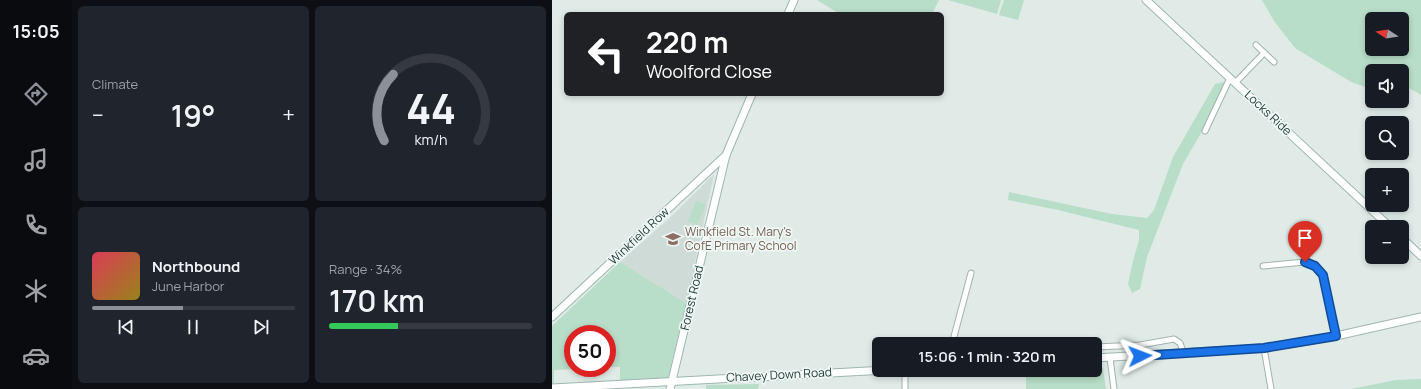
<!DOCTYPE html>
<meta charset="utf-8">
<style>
:root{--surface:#171b24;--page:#20242c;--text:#f1f3f6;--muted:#9ea1a6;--line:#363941;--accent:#8c9099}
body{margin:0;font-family:Manrope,sans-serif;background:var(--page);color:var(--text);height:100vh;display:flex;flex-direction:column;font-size:15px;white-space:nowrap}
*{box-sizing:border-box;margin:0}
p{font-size:13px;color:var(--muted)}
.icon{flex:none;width:22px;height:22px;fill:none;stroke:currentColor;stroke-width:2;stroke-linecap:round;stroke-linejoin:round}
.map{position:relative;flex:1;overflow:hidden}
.side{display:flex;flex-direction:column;gap:6px;padding:6px;background:#0d0f14;width:480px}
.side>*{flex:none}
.hud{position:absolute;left:12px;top:12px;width:380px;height:84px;border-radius:6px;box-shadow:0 2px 6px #0003;background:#202124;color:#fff;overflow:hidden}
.needle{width:26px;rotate:282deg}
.tools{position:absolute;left:813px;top:12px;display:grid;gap:8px}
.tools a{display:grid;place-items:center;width:44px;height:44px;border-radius:6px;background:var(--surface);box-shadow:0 2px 6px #0003;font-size:20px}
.speed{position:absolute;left:12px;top:325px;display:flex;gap:8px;font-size:20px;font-weight:700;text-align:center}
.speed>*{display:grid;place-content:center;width:52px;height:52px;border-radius:50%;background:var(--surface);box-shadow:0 2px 6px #0003;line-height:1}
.speed .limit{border:6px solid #d22;background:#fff;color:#111}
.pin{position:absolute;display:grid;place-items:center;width:34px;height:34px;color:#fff;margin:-41px -17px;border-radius:50% 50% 50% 0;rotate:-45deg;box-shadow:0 0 4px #0007}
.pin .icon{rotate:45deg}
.me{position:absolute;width:44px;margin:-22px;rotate:87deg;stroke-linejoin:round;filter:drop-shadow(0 0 3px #0008)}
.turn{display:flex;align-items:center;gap:14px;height:84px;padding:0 16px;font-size:18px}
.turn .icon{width:52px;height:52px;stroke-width:2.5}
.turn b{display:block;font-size:28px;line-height:34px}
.big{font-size:30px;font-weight:600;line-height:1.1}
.side .card{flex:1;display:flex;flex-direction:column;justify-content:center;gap:6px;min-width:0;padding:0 14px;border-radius:6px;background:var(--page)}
.side .dial{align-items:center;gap:0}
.dial svg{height:104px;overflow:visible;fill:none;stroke:var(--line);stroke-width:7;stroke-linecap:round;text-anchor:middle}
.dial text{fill:var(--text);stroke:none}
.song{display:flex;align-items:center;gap:12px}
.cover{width:48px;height:48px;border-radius:6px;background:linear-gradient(135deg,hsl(350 70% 55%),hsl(50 70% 35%))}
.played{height:4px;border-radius:2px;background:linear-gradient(90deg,var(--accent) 45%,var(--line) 45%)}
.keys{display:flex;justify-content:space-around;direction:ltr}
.heat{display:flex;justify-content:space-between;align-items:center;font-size:22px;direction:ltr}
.charge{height:6px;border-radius:3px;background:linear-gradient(90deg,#34c759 34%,var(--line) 0)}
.side .tiles{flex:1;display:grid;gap:6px;grid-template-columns:repeat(2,1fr)}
.trip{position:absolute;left:320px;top:337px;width:230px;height:40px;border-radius:6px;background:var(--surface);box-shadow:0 2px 6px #0003;font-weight:600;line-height:40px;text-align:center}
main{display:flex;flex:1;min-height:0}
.dock{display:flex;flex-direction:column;width:72px;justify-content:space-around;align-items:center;background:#090b0e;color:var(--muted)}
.dock .icon{width:28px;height:28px}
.dock .on{color:var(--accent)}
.dock b{font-size:18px;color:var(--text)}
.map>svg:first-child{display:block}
</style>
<main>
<nav class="dock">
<b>15:05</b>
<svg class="icon on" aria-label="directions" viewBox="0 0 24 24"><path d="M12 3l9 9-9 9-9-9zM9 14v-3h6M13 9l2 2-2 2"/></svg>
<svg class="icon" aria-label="music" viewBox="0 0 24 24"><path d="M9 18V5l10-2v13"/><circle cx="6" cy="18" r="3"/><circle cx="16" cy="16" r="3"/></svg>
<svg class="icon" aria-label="phone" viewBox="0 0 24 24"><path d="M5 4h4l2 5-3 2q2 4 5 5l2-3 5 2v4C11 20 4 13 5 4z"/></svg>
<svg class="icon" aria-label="climate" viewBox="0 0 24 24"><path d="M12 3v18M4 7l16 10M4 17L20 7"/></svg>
<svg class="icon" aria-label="car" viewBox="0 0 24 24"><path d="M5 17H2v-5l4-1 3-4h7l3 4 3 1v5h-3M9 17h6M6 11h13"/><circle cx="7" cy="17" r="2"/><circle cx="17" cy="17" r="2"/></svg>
</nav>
<section class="side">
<div class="tiles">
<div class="card"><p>Climate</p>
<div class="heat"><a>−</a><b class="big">19°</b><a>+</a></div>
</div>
<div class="card dial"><svg viewBox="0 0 100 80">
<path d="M14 69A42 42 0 1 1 86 69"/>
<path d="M14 69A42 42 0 0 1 21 18" stroke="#8c9099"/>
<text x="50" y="56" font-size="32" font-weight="700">44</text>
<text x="50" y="72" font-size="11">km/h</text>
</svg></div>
<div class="card">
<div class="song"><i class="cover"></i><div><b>Northbound</b><p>June Harbor</p></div></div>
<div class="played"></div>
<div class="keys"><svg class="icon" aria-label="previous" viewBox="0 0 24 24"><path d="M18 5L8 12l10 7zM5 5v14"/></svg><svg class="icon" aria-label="pause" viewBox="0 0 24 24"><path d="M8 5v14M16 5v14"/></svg><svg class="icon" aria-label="next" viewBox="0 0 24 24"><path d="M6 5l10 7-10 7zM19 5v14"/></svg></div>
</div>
<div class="card"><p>Range · 34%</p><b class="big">170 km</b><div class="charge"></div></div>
</div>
</section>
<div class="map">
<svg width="869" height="389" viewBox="0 0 869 389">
<rect width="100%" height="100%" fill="#e0ebe8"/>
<!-- built -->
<polygon fill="#cedbd7" points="162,174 162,175 134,303 68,262 120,216"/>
<!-- green -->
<g fill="#b8ddc8" fill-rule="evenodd">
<polygon points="265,0 387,0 380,14 288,14"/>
<polygon points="396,0 449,0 445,14"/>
<polygon points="452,0 472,0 466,20 447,15"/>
<path d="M710,0h159v95l-19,-11v-13h-30v18l-21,-7 -56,-34 -21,-27zM820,19h30v30h-30z"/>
<polygon points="672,82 673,92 631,164 595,257 588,289 580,293 576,284 581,261 587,240 587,230 506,210 456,200 457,192 560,214 595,218 602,210 621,157 663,84"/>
<polygon points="144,201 154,205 145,225 136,221"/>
<polygon points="68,262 134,303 116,378 68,381 68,367 55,367 55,334 21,334 21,368 40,368 2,370 2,384 0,384 0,326"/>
<polygon points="551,368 554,389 474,389 474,371 543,370 543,369"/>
<polygon points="869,379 869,389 799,389 844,380"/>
<polygon points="207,384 206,389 154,389 154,385"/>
</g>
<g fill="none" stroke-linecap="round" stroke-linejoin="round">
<!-- street casing -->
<g stroke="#a3b3b0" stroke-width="7">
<g id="street">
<polyline points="704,45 722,62"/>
<polyline points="683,83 712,53"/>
<polyline points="653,131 678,78"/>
<polyline points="711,266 753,262 763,266 771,275 784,336"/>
<polyline points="400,344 419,273"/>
<polyline points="505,344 512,344"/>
<polyline points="543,347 588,345 622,339 628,343 632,354"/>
<polyline points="712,348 719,389"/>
<polyline points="558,358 562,389"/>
<polyline points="353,370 353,389"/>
</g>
</g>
<!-- secondary casing -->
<g stroke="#9eb7b2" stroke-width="9">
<g id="secondary">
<polyline points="594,0 838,227"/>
<polyline points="236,14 242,0"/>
<polyline points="850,238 869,256"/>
<polyline points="0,317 174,155"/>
<polyline points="543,358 712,348 784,336 869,317"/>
<polyline points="0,388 334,370"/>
<polyline points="118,389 174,155 200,94"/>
</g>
</g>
<!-- street -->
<use href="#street" stroke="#fff" stroke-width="5"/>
<!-- secondary -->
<use href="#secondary" stroke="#fff" stroke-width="7"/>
</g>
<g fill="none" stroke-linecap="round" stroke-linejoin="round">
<!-- route casing -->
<g stroke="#114b97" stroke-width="10">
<polyline id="route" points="588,356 712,348 784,336 771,275 763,266 753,262"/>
</g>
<!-- route -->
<use href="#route" stroke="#1a73e8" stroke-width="7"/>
</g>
<!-- icons -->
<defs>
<g id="school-bare" transform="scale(1.2)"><path d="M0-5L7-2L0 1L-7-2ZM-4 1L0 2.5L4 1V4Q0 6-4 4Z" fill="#8d6e63" stroke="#f0f8f5" stroke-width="2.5" paint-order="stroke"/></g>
</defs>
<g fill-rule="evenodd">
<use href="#school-bare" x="121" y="239"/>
</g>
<g text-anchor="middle" stroke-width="3.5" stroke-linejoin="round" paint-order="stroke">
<!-- street labels -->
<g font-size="12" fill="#203c39" stroke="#f0f8f5">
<text transform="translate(716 113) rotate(43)" y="4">Locks Ride</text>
<text transform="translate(87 236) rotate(-43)" y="4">Winkfield Row</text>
<text transform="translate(140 298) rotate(-77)" y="4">Forest Road</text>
<text transform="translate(227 375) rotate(-3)" y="4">Chavey Down Road</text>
</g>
<!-- education labels -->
<g font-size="12" fill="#785e54" stroke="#f0f8f5" text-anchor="start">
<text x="133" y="236">Winkfield St. Mary's<tspan x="133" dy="14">CofE Primary School</tspan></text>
</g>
</g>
</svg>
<div class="tools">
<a><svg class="needle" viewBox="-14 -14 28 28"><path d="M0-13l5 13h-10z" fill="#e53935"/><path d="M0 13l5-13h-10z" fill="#9ea1a6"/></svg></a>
<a><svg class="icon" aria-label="sound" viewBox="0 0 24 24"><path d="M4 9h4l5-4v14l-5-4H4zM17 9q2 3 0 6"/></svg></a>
<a><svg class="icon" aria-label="search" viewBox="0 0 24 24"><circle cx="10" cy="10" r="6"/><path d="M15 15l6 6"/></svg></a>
<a>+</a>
<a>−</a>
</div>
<div class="speed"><div class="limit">50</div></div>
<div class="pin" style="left:753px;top:262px;background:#d93025"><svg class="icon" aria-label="arrive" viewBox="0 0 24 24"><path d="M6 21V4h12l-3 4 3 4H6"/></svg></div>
<svg class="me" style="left:588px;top:356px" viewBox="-20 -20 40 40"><path d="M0-17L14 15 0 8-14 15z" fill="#1a73e8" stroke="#fff" stroke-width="4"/></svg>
<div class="trip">15:06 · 1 min · 320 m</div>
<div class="hud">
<div class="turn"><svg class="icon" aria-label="left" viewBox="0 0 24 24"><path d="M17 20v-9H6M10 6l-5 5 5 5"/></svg><div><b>220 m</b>Woolford Close</div></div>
</div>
</div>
</main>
